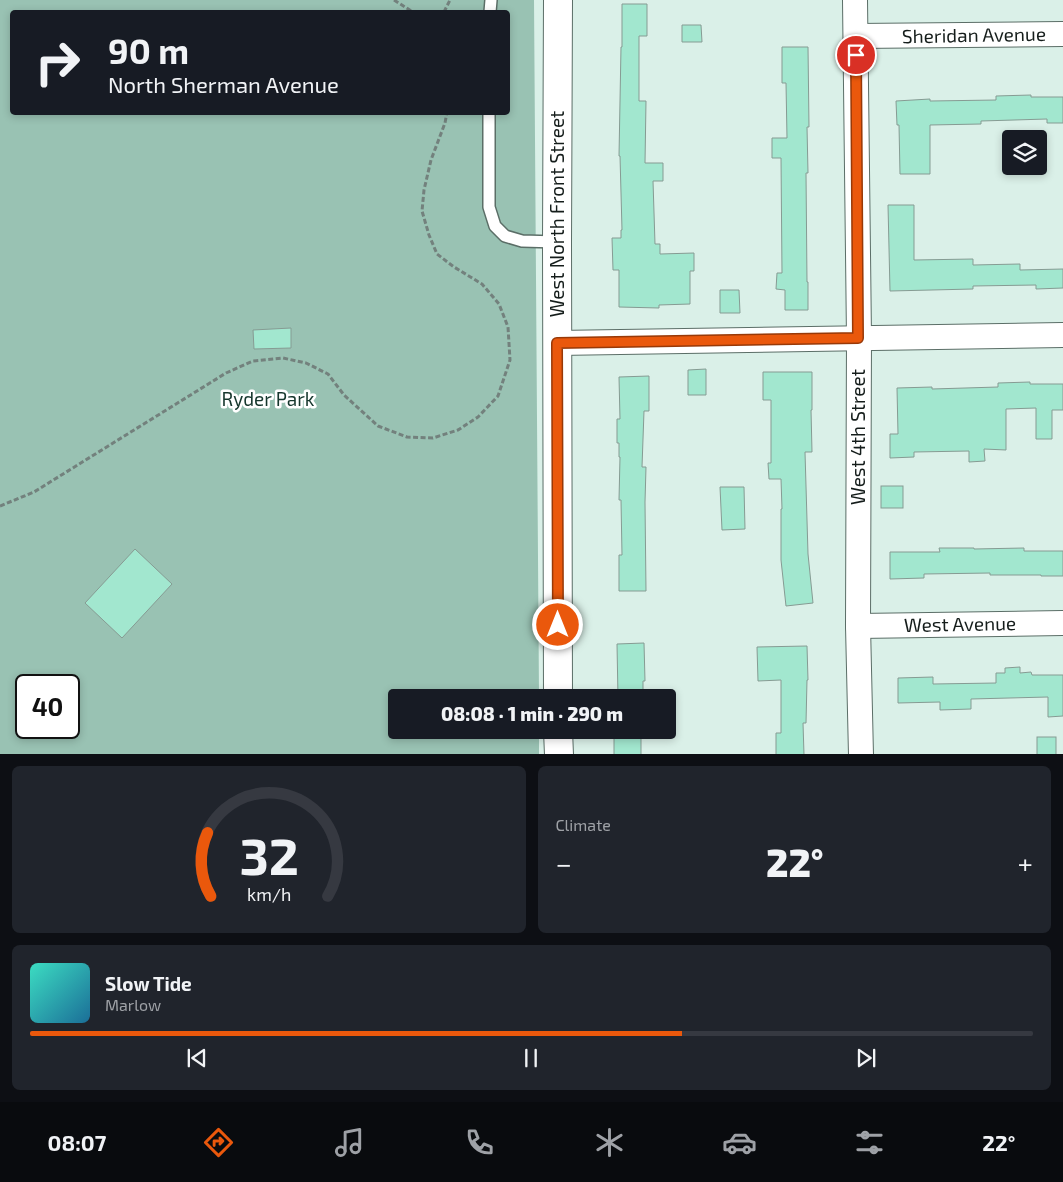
<!DOCTYPE html>
<meta charset="utf-8">
<style>
:root{--surface:#171b24;--page:#20242c;--text:#f1f3f6;--muted:#9ea1a6;--line:#363941;--accent:#ea580c}
body{margin:0;font-family:"Exo 2",sans-serif;background:var(--page);color:var(--text);height:100vh;display:flex;flex-direction:column;font-size:19px;white-space:nowrap}
*{box-sizing:border-box;margin:0}
p{font-size:16px;color:var(--muted)}
.icon{flex:none;width:28px;height:28px;fill:none;stroke:currentColor;stroke-width:2;stroke-linecap:round;stroke-linejoin:round}
.map{position:relative;height:754px;overflow:hidden}
.sheet{display:flex;flex-direction:column;gap:12px;padding:12px;background:#0d0f14;flex:1}
.sheet>*{flex:none}
.hud{position:absolute;left:10px;top:10px;width:500px;height:105px;border-radius:5px;box-shadow:0 2px 8px #0003;background:#171b24;color:var(--text);overflow:hidden}
.tools{position:absolute;left:1002px;top:130px;display:grid;gap:10px}
.tools a{display:grid;place-items:center;width:45px;height:45px;border-radius:5px;background:var(--surface);box-shadow:0 2px 8px #0003;font-size:25px}
.speed{position:absolute;left:15px;top:674px;display:flex;gap:10px;font-size:25px;font-weight:700;text-align:center}
.speed>*{display:grid;place-content:center;width:65px;height:65px;border-radius:50%;background:var(--surface);box-shadow:0 2px 8px #0003;line-height:1}
.speed .limit{border:2px solid #111;border-radius:8px;background:#fff;color:#111}
.pin{position:absolute;display:grid;place-items:center;width:42px;height:42px;color:#fff;margin:-21px;border:2px solid #fff;border-radius:50%;box-shadow:0 1px 5px #0007}
.me{position:absolute;width:55px;margin:-28px;rotate:0deg;stroke-linejoin:round;filter:drop-shadow(0 0 4px #0008)}
.turn{display:flex;align-items:center;gap:18px;height:105px;padding:0 15px;font-size:22px}
.turn .icon{width:65px;height:65px;stroke-width:2.5}
.turn b{display:block;font-size:35px;line-height:42px}
.big{font-size:38px;font-weight:800;line-height:1.1}
.sheet .tile{flex:1;display:flex;flex-direction:column;justify-content:center;gap:8px;min-width:0;padding:0 18px;border-radius:8px;background:var(--page)}
.sheet .dial{align-items:center;gap:0}
.dial svg{height:130px;overflow:visible;fill:none;stroke:var(--line);stroke-width:7;stroke-linecap:round;text-anchor:middle}
.dial text{fill:var(--text);stroke:none}
.song{display:flex;align-items:center;gap:15px}
.cover{width:60px;height:60px;border-radius:8px;background:linear-gradient(135deg,hsl(170 70% 55%),hsl(200 70% 35%))}
.played{height:5px;border-radius:2px;background:linear-gradient(90deg,var(--accent) 65%,var(--line) 65%)}
.keys{display:flex;justify-content:space-around;direction:ltr}
.heat{display:flex;justify-content:space-between;align-items:center;font-size:28px;direction:ltr}
.sheet .tiles{flex:1;display:grid;gap:12px;grid-template-columns:1fr 1fr}
.tile:last-child{grid-column:span 2}
.trip{position:absolute;left:388px;top:689px;width:288px;height:50px;border-radius:5px;background:var(--surface);box-shadow:0 2px 8px #0003;font-weight:800;line-height:50px;text-align:center}
.menu{display:flex;height:80px;justify-content:space-around;align-items:center;background:#090b0e;color:var(--muted)}
.menu .icon{width:35px;height:35px}
.menu .active{color:var(--accent)}
.menu b{font-size:22px;color:var(--text)}
.map>svg:first-child{display:block}
</style>
<div class="map">
<svg width="1063" height="755" viewBox="0 0 1063 755">
<rect width="100%" height="100%" fill="#daf0e8"/>
<!-- green -->
<path fill="#99c2b3" fill-rule="evenodd" d="M0,0h534l5,697 -143,1v32h143v24h-539zM12,12h496v100h-496zM26,685h43v43h-43z"/>
<!-- building -->
<g fill="#a2e7cf" stroke="#869b93">
<polygon points="622,4 647,4 647,36 639,36 639,101 646,101 645,163 663,163 663,181 653,181 655,244 660,244 660,254 694,253 694,271 690,271 690,304 659,305 659,308 619,307 619,270 613,270 612,238 621,238 621,230 622,230 620,156 619,156 621,47 622,47"/>
<polygon points="682,25 701,25 702,42 682,42"/>
<polygon points="782,47 808,47 809,127 807,127 808,173 806,173 807,282 808,282 808,310 785,310 785,290 776,289 777,273 782,273 781,158 772,158 772,138 787,138 786,83 782,83"/>
<polygon points="1031,95 1031,97 1063,97 1063,123 1047,123 1047,119 981,121 981,124 930,125 930,174 900,174 899,125 897,125 896,101 930,99 930,101 996,100 996,96"/>
<polygon points="888,205 914,205 914,260 973,259 973,265 1020,264 1020,270 1063,269 1063,288 1036,289 1036,285 973,286 973,289 890,291"/>
<polygon points="720,290 739,290 740,313 720,313"/>
<polygon points="291,328 291,348 254,349 253,330"/>
<polygon points="706,369 706,395 688,395 688,370"/>
<polygon points="763,372 812,372 812,410 811,410 812,452 805,452 808,554 813,603 786,606 781,560 781,509 782,509 781,479 769,479 768,463 771,463 771,400 763,400"/>
<polygon points="649,376 649,411 644,411 642,467 646,467 645,502 646,591 619,591 619,555 622,555 621,500 619,500 620,457 619,457 619,443 617,443 617,419 620,419 619,377"/>
<polygon points="1030,382 1030,384 1063,384 1063,410 1052,410 1052,439 1036,439 1036,408 1006,409 1006,450 984,449 985,461 969,462 969,451 914,452 914,457 890,458 890,434 898,434 897,388 932,387 932,389 998,387 998,383"/>
<rect x="881" y="486" width="22" height="22"/>
<polygon points="720,487 744,487 745,529 722,530"/>
<polygon points="939,548 974,548 974,549 1024,548 1024,551 1063,551 1063,576 1041,576 1041,575 990,575 990,573 924,574 924,578 890,579 890,552 940,552"/>
<polygon points="135,549 172,584 122,638 85,603"/>
<polygon points="644,643 645,681 643,681 643,698 618,698 617,644"/>
<polygon points="807,646 808,680 807,680 806,723 803,723 804,755 776,755 776,733 781,733 781,680 758,681 757,647"/>
<polygon points="1020,667 1020,673 1031,672 1032,675 1063,675 1063,716 1048,717 1048,697 971,699 971,709 940,710 940,702 898,703 898,678 933,677 933,684 996,683 996,673 1005,673 1005,668"/>
<rect x="614" y="732" width="27" height="23"/>
<rect x="1037" y="737" width="19" height="18"/>
</g>
<g fill="none" stroke-linecap="round" stroke-linejoin="round">
<!-- service casing -->
<g stroke="#5b6e67" stroke-width="14">
<g id="service">
<polyline points="490,12 491,0"/>
<polyline points="489,112 489,207 495,226 505,236 522,241 557,242"/>
</g>
</g>
<!-- minor casing -->
<g stroke="#5b6e67" stroke-width="26">
<g id="minor">
<polyline points="855,0 859,338 858,626 861,755"/>
<polyline points="856,36 1063,34"/>
<polyline points="557,343 1063,335"/>
<polyline points="858,626 1063,623"/>
</g>
</g>
<!-- tertiary casing -->
<g stroke="#5b6e67" stroke-width="30">
<g id="tertiary">
<polyline points="558,0 557,242 558,698"/>
<polyline points="558,730 559,755"/>
</g>
</g>
<!-- path -->
<g stroke="#73817d" stroke-width="3" stroke-dasharray="5 2.5" stroke-linecap="butt">
<polyline points="394,0 413,12"/>
<polyline points="444,12 450,0"/>
<polyline points="0,506 34,492 226,373 253,361 283,358 306,363 328,374 344,395 378,426 407,437 433,438 458,430 478,417 498,396 510,360 508,327 499,304 482,284 454,267 437,254 429,235 422,211 424,190 431,160 445,123 447,112"/>
</g>
<!-- service -->
<use href="#service" stroke="#fff" stroke-width="11"/>
<!-- minor -->
<use href="#minor" stroke="#fff" stroke-width="24"/>
<!-- tertiary -->
<use href="#tertiary" stroke="#fff" stroke-width="28"/>
</g>
<g fill="none" stroke-linecap="round" stroke-linejoin="round">
<!-- route casing -->
<g stroke="#983908" stroke-width="12">
<polyline id="route" points="558,625 557,343 858,338 856,55"/>
</g>
<!-- route -->
<use href="#route" stroke="#ea580c" stroke-width="9"/>
</g>
<g text-anchor="middle" stroke-width="5" stroke-linejoin="round" paint-order="stroke">
<!-- street labels -->
<g font-size="19" fill="#151d1b" stroke="#fff">
<text transform="translate(974 35) rotate(-1)" y="7">Sheridan Avenue</text>
<text transform="translate(557 214) rotate(-90)" y="7">West North Front Street</text>
<text transform="translate(858 437) rotate(-90)" y="7">West 4th Street</text>
<text transform="translate(960 624) rotate(-1)" y="7">West Avenue</text>
</g>
<!-- park labels -->
<g font-size="19" fill="#16372d" stroke="#fff">
<text x="268" y="406">Ryder Park</text>
</g>
</g>
</svg>
<div class="tools">
<a><svg class="icon" aria-label="layers" viewBox="0 0 24 24"><path d="M12 4l9 5-9 5-9-5zM3 14l9 5 9-5"/></svg></a>
</div>
<div class="speed"><div class="limit">40</div></div>
<div class="pin" style="left:856px;top:55px;background:#d93025"><svg class="icon" aria-label="arrive" viewBox="0 0 24 24"><path d="M6 21V4h12l-3 4 3 4H6"/></svg></div>
<svg class="me" style="left:558px;top:625px" viewBox="-20 -20 40 40"><circle r="17" fill="#ea580c" stroke="#fff" stroke-width="3"/><path d="M0-11L8 9 0 5-8 9z" fill="#fff"/></svg>
<div class="trip">08:08 · 1 min · 290 m</div>
<div class="hud">
<div class="turn"><svg class="icon" aria-label="right" viewBox="0 0 24 24"><path d="M7 20v-9h11M14 6l5 5-5 5"/></svg><div><b>90 m</b>North Sherman Avenue</div></div>
</div>
</div>
<section class="sheet">
<div class="tiles">
<div class="tile dial"><svg viewBox="0 0 100 80">
<path d="M14 69A42 42 0 1 1 86 69"/>
<path d="M14 69A42 42 0 0 1 12 30" stroke="#ea580c"/>
<text x="50" y="56" font-size="32" font-weight="700">32</text>
<text x="50" y="72" font-size="11">km/h</text>
</svg></div>
<div class="tile"><p>Climate</p>
<div class="heat"><a>−</a><b class="big">22°</b><a>+</a></div>
</div>
<div class="tile">
<div class="song"><i class="cover"></i><div><b>Slow Tide</b><p>Marlow</p></div></div>
<div class="played"></div>
<div class="keys"><svg class="icon" aria-label="previous" viewBox="0 0 24 24"><path d="M18 5L8 12l10 7zM5 5v14"/></svg><svg class="icon" aria-label="pause" viewBox="0 0 24 24"><path d="M8 5v14M16 5v14"/></svg><svg class="icon" aria-label="next" viewBox="0 0 24 24"><path d="M6 5l10 7-10 7zM19 5v14"/></svg></div>
</div>
</div>
</section>
<nav class="menu">
<b>08:07</b>
<svg class="icon active" aria-label="directions" viewBox="0 0 24 24"><path d="M12 3l9 9-9 9-9-9zM9 14v-3h6M13 9l2 2-2 2"/></svg>
<svg class="icon" aria-label="music" viewBox="0 0 24 24"><path d="M9 18V5l10-2v13"/><circle cx="6" cy="18" r="3"/><circle cx="16" cy="16" r="3"/></svg>
<svg class="icon" aria-label="phone" viewBox="0 0 24 24"><path d="M5 4h4l2 5-3 2q2 4 5 5l2-3 5 2v4C11 20 4 13 5 4z"/></svg>
<svg class="icon" aria-label="climate" viewBox="0 0 24 24"><path d="M12 3v18M4 7l16 10M4 17L20 7"/></svg>
<svg class="icon" aria-label="car" viewBox="0 0 24 24"><path d="M5 17H2v-5l4-1 3-4h7l3 4 3 1v5h-3M9 17h6M6 11h13"/><circle cx="7" cy="17" r="2"/><circle cx="17" cy="17" r="2"/></svg>
<svg class="icon" aria-label="filters" viewBox="0 0 24 24"><path d="M4 7h16M4 17h16"/><circle cx="9" cy="7" r="2"/><circle cx="15" cy="17" r="2"/></svg>
<b>22°</b>
</nav>
